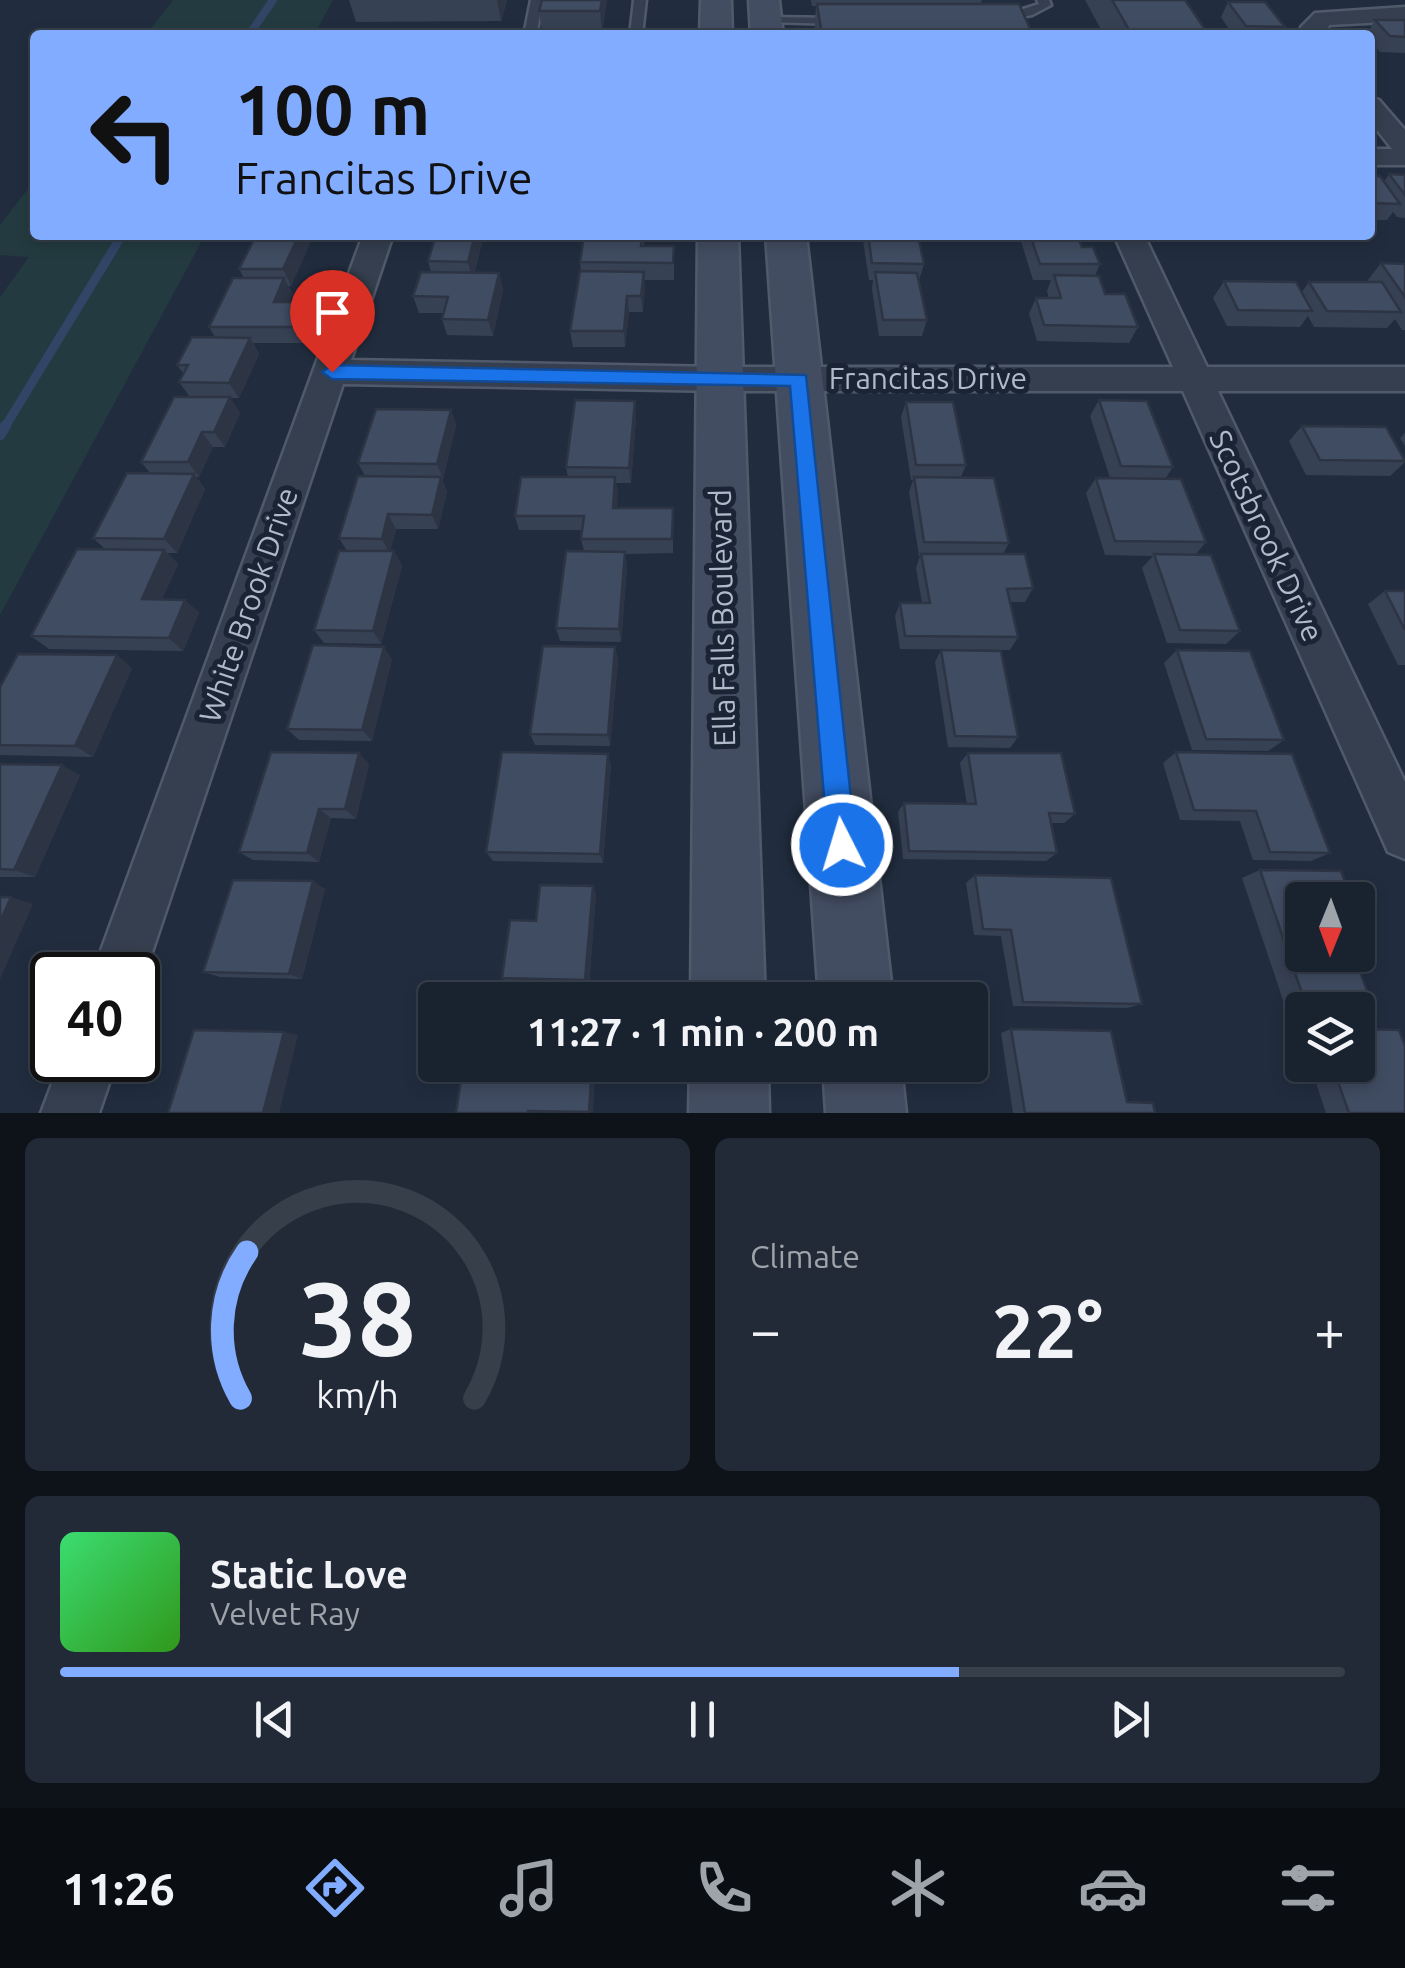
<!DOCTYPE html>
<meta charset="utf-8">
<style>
:root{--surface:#19222f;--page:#222a37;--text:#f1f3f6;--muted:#9fa4aa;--line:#373f4b;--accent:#81acff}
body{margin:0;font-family:Ubuntu,sans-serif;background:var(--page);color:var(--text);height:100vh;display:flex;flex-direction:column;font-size:38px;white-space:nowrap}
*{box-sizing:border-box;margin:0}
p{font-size:32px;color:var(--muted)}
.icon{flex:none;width:55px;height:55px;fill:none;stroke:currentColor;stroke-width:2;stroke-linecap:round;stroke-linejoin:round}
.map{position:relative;height:1113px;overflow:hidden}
.panel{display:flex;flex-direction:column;gap:25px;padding:25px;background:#0e131a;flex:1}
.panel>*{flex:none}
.guide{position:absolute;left:30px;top:30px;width:1345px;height:210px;border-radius:10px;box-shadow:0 5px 15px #0003,0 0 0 2px var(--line);background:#81acff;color:#111;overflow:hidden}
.needle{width:65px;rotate:181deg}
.fabs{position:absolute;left:1285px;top:882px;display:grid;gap:20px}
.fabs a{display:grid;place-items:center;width:90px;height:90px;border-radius:10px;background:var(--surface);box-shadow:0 5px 15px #0003,0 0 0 2px var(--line);font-size:50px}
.speed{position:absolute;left:30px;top:952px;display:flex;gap:20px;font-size:50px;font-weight:700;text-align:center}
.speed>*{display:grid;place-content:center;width:130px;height:130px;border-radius:50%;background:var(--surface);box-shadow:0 5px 15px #0003,0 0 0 2px var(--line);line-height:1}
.speed .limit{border:5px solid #111;border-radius:15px;background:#fff;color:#111}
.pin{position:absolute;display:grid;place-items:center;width:85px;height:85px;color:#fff;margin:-102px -42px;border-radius:50% 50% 50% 0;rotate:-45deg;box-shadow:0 0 10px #0007}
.pin .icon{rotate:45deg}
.me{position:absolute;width:110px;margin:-55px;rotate:355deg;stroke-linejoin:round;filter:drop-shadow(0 0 8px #0008)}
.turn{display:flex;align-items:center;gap:35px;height:210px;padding:0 40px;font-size:45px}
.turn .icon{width:130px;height:130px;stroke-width:2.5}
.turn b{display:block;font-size:70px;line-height:85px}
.big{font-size:75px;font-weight:700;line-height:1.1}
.panel .widget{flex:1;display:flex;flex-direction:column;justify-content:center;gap:15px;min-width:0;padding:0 35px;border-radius:15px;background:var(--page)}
.panel .dial{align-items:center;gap:0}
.dial svg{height:260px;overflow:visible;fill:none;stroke:var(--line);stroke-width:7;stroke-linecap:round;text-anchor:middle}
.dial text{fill:var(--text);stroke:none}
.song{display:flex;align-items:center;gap:30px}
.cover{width:120px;height:120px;border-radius:15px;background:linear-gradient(135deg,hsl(140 70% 55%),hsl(110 70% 35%))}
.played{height:10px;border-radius:5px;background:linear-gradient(90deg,var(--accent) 70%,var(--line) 70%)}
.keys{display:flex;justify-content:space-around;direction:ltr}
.heat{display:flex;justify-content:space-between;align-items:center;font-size:55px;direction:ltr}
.panel .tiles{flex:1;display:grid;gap:25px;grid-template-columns:1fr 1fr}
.widget:last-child{grid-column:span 2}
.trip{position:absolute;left:418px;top:982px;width:570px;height:100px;border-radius:10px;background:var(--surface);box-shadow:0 5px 15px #0003,0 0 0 2px var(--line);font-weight:700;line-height:100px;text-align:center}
.tabs{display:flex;height:160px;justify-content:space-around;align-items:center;background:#0a0e13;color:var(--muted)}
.tabs .icon{width:70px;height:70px}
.tabs .selected{color:var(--accent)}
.tabs b{font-size:45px;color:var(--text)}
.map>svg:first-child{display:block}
</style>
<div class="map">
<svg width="1405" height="1113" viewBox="0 0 1405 1113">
<rect width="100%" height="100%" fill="#212d3f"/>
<!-- green -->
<g fill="#233b40">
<polygon points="173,0 333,0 314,35 146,35"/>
<polygon points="35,180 35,235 205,235 0,615 0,297 29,257 0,255 0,225"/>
</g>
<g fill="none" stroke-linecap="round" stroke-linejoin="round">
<!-- stream-far2 -->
<polyline stroke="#314566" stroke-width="8" points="249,35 273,0"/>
<!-- stream-far1 -->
<polyline stroke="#314566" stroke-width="9" points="5,427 122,235"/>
<!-- stream -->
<polyline stroke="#314566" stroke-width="11" points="0,435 6,425"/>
<!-- lane casing -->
<g stroke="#505a6a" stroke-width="5">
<g id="lane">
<polygon points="531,0 543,0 536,35 524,35"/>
<polygon points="634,0 646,0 642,35 630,35"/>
<polygon points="1037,0 1049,0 1051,5 1032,15 1000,21 994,18 1039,4"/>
<polygon points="766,17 841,18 847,21 841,24 762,22 760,20"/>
</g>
</g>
<!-- street casing -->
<g stroke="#505a6a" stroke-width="5">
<g id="street">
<polygon points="1405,7 1405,21 1329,25 1326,35 1302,35 1301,27 1315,13"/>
<polygon points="1370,97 1379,100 1405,130 1405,165 1370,165 1370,149 1392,149 1370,121"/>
<polygon points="363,235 393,235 351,360 719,367 1173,367 1114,235 1144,235 1207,367 1405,367 1405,391 1218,391 1405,782 1405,859 1388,852 1183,391 719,391 343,384 138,994 138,975 92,975"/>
<polygon points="61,1060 117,1060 99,1113 41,1113"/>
</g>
</g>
<!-- secondary casing -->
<g stroke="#505a6a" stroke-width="5">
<g id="secondary">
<polygon points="701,0 731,0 732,35 700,35"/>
<polygon points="749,0 779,0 783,35 751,35"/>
<polygon points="698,235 738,235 765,1000 691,1000"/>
<polygon points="766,235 806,235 893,1000 819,1000"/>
<polygon points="690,1065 768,1065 769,1113 689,1113"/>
<polygon points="823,1065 901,1065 906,1113 826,1113"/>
</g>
</g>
<!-- lane -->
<use href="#lane" fill="#353f4f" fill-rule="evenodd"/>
<!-- street -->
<use href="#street" fill="#353f4f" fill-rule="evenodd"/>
<!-- secondary -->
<use href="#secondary" fill="#434d62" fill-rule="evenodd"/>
</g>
<!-- wall -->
<g fill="#374154">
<polygon points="349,0 507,0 501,21 356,22"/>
<polygon points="542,0 607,0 602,33 542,33 539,11"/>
<polygon points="811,0 982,0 981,4 1033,35 814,35 816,6 812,6"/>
<polygon points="1085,0 1185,0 1209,35 1104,35"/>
<polygon points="1228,2 1285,27 1282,31 1295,35 1233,35 1221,17"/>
<polygon points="1375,20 1405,20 1405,53 1380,52 1370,41 1370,35 1366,35"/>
<polygon points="1389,174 1405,175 1405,218 1397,217 1393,212 1387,220 1370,220 1370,176 1384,182"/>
<polygon points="256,235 309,235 307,236 310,243 291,286 288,286 293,294 289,302 318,319 308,343 253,343 259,354 239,398 230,398 240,413 225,447 213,447 199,477 196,477 205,489 177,553 167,553 178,564 162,599 185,600 199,613 183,651 49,649 31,636 105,549 93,538 151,474 141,462 190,397 179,382 183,373 177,365 215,337 209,327 244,278 239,269"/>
<polygon points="584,235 644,235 644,246 674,246 674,280 644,280 643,312 629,312 625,347 573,347 570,331 581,271 580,262"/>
<polygon points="864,235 918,235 924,264 919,280 927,320 922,336 879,336 872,289 873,280 869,280 863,240"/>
<polygon points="1023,235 1077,235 1082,247 1100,264 1095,276 1105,294 1138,327 1129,343 1037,341 1029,314 1036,298 1049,298 1047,291 1051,280 1033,280 1021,241"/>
<polygon points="483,239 474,273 499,273 503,290 493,336 447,335 442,319 444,313 419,313 413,296 431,272 428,261"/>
<polygon points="1381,263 1405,264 1405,330 1402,330 1395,319 1387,328 1314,327 1308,316 1300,327 1227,326 1213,298 1224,281 1302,292 1309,282 1370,282 1368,280"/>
<polygon points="1099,400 1173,467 1165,479 1206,542 1195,555 1240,631 1226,644 1167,643 1142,568 1153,556 1105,555 1086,493 1096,478 1110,478 1090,416"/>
<polygon points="906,402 966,465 961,477 1009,543 1003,554 1033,588 1025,602 1010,602 1018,637 1010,650 900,649 895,616 900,603 922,603 916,568 920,556 919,556 909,492 913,480 911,480 901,417"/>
<polygon points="451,410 456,425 443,479 442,479 447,492 438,529 396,529 390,551 394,551 402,566 381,644 324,643 314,630 347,551 339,538 365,476 358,463"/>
<polygon points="636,417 631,483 616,483 616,508 673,508 673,553 625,554 627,566 621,642 560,641 556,628 584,551 581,539 582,530 519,530 515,516 568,477 566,467"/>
<polygon points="1302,426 1405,459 1405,462 1390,476 1306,475 1289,441"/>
<polygon points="1405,433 1405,446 1400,438"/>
<polygon points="1385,591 1405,591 1405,665 1398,665 1368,604"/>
<polygon points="615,647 618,660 610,746 535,745 530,734"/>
<polygon points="941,650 1018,737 1010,748 948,747 935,662"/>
<polygon points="1177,650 1284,740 1268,751 1192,750 1164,663"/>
<polygon points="392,659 372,741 299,740 287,729"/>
<polygon points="132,668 93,757 0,755 0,687"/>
<polygon points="1176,752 1330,853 1311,861 1253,860 1240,821 1180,820 1163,763"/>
<polygon points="968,753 1075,814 1064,823 1051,823 1057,853 1046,861 903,859 898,812 904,803 967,804 960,763"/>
<polygon points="0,764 80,775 35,877 0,877"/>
<polygon points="369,764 356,819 331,818 319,862 253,860 239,852"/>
<polygon points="611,764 603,863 493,861 486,852"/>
<polygon points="1260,870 1302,900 1373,1007 1355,1010 1286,1009 1242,878"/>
<polygon points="975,875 1142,1004 1127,1008 1013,1006 1001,936 974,935 966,883"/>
<polygon points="325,889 302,979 220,977 203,972"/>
<polygon points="596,894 589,985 509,983 502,978 536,921"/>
<polygon points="1011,1029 1127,1102 1155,1113 1013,1113 1001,1033"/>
<polygon points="1310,1065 1358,1065 1405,1113 1326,1113"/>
</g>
<!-- shaded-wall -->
<g fill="#2d3545">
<polygon points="497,0 507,0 501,21"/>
<polygon points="602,0 607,0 602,33 600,11"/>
<polygon points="299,235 307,235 310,243 291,286 283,269"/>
<polygon points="475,235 482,235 483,239 472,278 468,262"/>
<polygon points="644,272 645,288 643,312 641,296"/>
<polygon points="499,273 503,290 493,336 488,320"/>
<polygon points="284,278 293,294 282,319 274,302"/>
<polygon points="627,296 629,312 625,347 624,331"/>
<polygon points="310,302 318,319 308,343 300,327"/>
<polygon points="250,338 259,354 239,398 229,383"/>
<polygon points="230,397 240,413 225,447 214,432"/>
<polygon points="635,401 636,417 631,483 629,468"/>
<polygon points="451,410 456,425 443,479 437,464"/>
<polygon points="202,432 213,447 199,477 188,462"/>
<polygon points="194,474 205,489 177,553 164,539"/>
<polygon points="441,477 447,492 438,529 432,515"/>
<polygon points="615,477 618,492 616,523 613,508"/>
<polygon points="388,514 396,529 389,553 382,539"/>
<polygon points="164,550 178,564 156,612 142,599"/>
<polygon points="394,551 402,566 381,644 373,631"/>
<polygon points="625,552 627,566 621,642 619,629"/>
<polygon points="185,600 199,613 183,651 169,638"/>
<polygon points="384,647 392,659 372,741 362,730"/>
<polygon points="615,647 618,660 610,746 608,735"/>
<polygon points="117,655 132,668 93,757 75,746"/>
<polygon points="359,753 369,764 356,819 345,809"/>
<polygon points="608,754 611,764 603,863 600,854"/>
<polygon points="62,765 80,775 35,877 14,870"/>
<polygon points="319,809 331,818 319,862 307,853"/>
<polygon points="313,881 325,889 302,979 289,974"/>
<polygon points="593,886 596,894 589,985 585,980"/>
<polygon points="11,897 33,904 0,979 0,922"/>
<polygon points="284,1032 298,1035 279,1113 263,1113"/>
<polygon points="592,1065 596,1065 593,1112 589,1112"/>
</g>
<!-- building -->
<g fill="#404c62" stroke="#2d3545" stroke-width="2.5">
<polygon points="542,0 602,0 600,11 539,11"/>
<polygon points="1112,0 1185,0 1209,35 1132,35"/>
<polygon points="1228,2 1265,2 1285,27 1246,26"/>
<polygon points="817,4 1019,4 1033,35 822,35"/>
<polygon points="1375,20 1405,20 1405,37 1390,36"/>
<polygon points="1249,31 1292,32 1295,35 1252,35"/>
<polygon points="1389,174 1405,175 1405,195"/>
<polygon points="1370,176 1380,176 1400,204 1370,203"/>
<polygon points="256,235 299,235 283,269 239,269"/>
<polygon points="436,235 475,235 468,262 428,261"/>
<polygon points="584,235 642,235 641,246 674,246 673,263 580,262"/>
<polygon points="868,235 918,235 924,264 872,263"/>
<polygon points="1030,235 1077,235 1082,247 1093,247 1100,264 1040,264"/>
<polygon points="1381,263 1405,264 1405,297"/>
<polygon points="580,271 644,272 641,296 627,296 624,331 570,331"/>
<polygon points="421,272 499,273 488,320 442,319 448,297 413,296"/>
<polygon points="875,272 917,273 927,320 883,320"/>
<polygon points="1054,275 1099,276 1105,294 1125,294 1138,327 1044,325 1036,298 1061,298"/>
<polygon points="233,278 284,278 274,302 310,302 300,327 209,327"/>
<polygon points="1224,281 1296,282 1312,311 1238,310"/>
<polygon points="1309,282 1382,282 1401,312 1327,311"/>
<polygon points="192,337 250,338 229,383 179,382 188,365 177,365"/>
<polygon points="174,397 230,397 214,432 202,432 188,462 141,462"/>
<polygon points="575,400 635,401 629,468 566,467"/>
<polygon points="1099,400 1147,401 1173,467 1121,466"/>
<polygon points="906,402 953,402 966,465 916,465"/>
<polygon points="376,409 451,410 437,464 358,463"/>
<polygon points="1302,426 1386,427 1405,461 1320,460"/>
<polygon points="127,473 194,474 164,539 93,538"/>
<polygon points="358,476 441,477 432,515 388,514 382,539 339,538"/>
<polygon points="521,477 615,477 613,508 673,508 672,539 581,539 584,516 515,516"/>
<polygon points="914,477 994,478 1009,543 924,542"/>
<polygon points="1096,478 1181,479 1206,542 1115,541"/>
<polygon points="77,549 164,550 142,599 185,600 169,638 31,636"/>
<polygon points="339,551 394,551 373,631 314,630"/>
<polygon points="566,551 625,552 619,629 556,628"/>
<polygon points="921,554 1025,554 1033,588 1007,589 1018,637 905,636 900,603 930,603"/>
<polygon points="1154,554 1211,555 1240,631 1180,630"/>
<polygon points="1385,591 1405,591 1405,630"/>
<polygon points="313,645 384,647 362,730 287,729"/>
<polygon points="543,646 615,647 608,735 530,734"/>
<polygon points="941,650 1001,651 1018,737 955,736"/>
<polygon points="1177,650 1250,651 1284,740 1206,739"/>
<polygon points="18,654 117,655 75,746 0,745 0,687"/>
<polygon points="271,752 359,753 345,809 319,809 307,853 239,852"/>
<polygon points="502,752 608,754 600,854 486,852"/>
<polygon points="1176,752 1292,754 1330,853 1270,852 1256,811 1194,810"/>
<polygon points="968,753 1061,753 1075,814 1049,813 1057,853 909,851 904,803 976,804"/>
<polygon points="0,764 62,765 14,870 0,869"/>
<polygon points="1260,870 1341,871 1352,900 1302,900 1302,955 1354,955 1373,1007 1306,1005"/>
<polygon points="975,875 1111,878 1142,1004 1023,1002 1011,930 983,929"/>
<polygon points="233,880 313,881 289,974 203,972"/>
<polygon points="540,885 593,886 585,980 502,978 510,920 536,921"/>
<polygon points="0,897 11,897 0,922"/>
<polygon points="1358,914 1365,933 1358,933"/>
<polygon points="1011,1029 1111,1031 1127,1102 1153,1103 1155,1113 1025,1113"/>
<polygon points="1358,1029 1399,1030 1405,1046 1405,1113 1349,1113 1332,1065 1358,1065"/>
<polygon points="194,1030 284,1032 263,1113 168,1113"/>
<polygon points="463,1065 592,1065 589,1112 528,1111 528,1113 456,1113"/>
</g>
<!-- route -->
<polygon fill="#1a73e8" stroke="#114b97" stroke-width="2.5" points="332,365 806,375 856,845 852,855 842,859 832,855 828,845 790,386 332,379 322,372"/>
<g text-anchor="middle" stroke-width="10" stroke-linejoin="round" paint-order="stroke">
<!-- street labels -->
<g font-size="30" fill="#b1baca" stroke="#1a2434">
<text x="928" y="389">Francitas Drive</text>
<text transform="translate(1266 536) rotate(65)" y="10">Scotsbrook Drive</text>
<text transform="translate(249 605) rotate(-71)" y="10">White Brook Drive</text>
<text transform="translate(723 618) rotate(-91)" y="10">Ella Falls Boulevard</text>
</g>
</g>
</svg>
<div class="fabs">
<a><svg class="needle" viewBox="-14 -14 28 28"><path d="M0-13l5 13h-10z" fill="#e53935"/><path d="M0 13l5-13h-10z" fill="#9fa4aa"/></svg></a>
<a><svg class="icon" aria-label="layers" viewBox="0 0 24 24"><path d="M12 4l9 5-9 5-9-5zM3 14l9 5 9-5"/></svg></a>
</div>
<div class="speed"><div class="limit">40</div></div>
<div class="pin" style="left:332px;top:372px;background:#d93025"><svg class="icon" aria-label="arrive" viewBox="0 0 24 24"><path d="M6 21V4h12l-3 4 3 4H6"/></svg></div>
<svg class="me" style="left:842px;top:845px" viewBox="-20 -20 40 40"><circle r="17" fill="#1a73e8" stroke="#fff" stroke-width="3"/><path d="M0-11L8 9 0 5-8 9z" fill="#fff"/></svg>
<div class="trip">11:27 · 1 min · 200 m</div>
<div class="guide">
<div class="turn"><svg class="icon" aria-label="left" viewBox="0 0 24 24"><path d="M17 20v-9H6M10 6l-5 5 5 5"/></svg><div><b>100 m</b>Francitas Drive</div></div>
</div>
</div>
<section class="panel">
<div class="tiles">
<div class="widget dial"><svg viewBox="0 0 100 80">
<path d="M14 69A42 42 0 1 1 86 69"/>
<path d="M14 69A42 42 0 0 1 16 24" stroke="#81acff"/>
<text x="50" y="56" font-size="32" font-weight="700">38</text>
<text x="50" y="72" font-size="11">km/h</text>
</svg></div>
<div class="widget"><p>Climate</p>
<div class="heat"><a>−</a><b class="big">22°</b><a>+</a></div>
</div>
<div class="widget">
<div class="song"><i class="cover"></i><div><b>Static Love</b><p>Velvet Ray</p></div></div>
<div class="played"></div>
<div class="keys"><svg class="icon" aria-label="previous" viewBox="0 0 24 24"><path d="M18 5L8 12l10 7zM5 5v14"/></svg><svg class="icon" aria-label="pause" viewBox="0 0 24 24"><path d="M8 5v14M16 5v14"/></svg><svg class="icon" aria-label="next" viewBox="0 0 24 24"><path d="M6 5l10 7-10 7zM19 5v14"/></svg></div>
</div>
</div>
</section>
<nav class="tabs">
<b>11:26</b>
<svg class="icon selected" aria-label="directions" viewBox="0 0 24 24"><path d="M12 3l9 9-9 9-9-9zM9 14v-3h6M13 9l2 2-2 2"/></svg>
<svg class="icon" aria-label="music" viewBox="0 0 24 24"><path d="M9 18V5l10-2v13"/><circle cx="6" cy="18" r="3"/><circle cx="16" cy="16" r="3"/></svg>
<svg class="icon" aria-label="phone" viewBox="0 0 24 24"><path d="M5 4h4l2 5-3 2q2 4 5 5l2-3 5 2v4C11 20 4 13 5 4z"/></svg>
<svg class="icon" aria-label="climate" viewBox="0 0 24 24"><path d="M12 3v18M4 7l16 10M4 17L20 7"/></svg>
<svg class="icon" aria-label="car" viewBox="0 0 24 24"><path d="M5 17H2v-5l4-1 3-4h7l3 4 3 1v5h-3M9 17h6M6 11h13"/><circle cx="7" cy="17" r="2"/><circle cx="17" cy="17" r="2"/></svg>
<svg class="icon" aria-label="filters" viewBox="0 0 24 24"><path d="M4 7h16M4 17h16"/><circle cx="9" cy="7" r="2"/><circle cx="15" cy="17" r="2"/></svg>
</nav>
